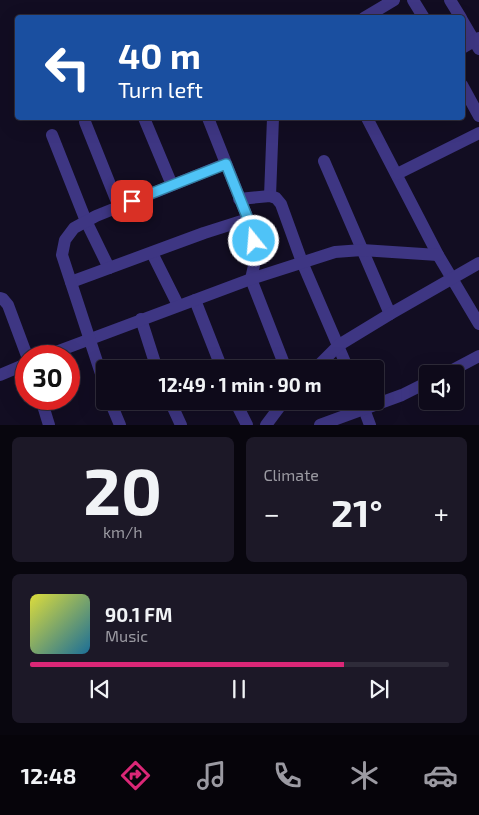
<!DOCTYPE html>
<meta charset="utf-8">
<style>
:root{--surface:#0e0a1a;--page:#1c1827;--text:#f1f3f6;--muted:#9b9aa2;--line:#2e2b39;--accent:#db2777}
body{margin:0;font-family:"Exo 2",sans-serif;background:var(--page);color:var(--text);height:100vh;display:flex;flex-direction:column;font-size:19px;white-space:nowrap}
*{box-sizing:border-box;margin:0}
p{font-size:16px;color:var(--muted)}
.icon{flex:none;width:28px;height:28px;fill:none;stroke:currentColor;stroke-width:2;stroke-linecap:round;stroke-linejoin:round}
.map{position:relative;height:425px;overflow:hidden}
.panel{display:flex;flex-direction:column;gap:12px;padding:12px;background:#08060e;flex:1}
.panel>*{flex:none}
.hud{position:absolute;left:15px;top:15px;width:450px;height:105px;border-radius:5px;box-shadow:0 5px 20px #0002,0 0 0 1px var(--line);background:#1a4fa0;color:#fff;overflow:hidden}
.buttons{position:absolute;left:419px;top:365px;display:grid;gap:10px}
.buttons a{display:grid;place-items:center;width:45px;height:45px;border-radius:5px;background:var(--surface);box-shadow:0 5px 20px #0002,0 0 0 1px var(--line);font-size:25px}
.speed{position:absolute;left:15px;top:345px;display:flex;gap:10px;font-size:25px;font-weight:700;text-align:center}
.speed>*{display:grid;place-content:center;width:65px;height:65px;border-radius:50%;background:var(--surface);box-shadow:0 5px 20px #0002,0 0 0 1px var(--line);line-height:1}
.speed .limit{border:8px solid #d22;background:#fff;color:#111}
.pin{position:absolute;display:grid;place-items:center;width:42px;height:42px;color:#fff;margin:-21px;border-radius:10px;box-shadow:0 2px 8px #0006}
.me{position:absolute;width:55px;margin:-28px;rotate:343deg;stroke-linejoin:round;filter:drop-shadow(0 0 4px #0008)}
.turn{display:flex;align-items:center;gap:18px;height:105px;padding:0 20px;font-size:22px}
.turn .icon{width:65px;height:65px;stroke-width:2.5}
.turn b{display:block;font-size:35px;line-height:42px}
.big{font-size:38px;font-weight:700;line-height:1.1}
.panel .widget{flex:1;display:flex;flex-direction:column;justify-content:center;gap:8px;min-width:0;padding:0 18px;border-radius:8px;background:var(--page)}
.panel .dial{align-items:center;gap:0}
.dial b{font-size:65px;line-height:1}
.song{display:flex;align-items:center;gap:15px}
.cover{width:60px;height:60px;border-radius:8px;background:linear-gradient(135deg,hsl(60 70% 55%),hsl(200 70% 35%))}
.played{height:5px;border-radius:2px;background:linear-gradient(90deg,var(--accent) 75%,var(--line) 75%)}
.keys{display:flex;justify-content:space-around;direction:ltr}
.heat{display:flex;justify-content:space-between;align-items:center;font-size:28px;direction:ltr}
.panel .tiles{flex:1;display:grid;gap:12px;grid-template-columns:1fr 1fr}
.widget:last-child{grid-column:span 2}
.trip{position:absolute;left:96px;top:360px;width:288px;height:50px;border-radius:5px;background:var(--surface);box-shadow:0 5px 20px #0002,0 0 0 1px var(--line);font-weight:700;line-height:50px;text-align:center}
.tab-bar{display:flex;height:80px;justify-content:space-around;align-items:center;background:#06040a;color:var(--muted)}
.tab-bar .icon{width:35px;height:35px}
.tab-bar .selected{color:var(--accent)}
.tab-bar b{font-size:22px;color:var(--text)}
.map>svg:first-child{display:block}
</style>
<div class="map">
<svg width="479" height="425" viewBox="0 0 479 425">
<rect width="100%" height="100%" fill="#120d22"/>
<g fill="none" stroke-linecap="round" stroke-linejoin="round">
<!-- street -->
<g stroke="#3e3683" stroke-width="12">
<polyline points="413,0 424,18"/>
<polyline points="450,0 461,18"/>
<polyline points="364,18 394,0"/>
<polyline points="462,20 479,49"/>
<polyline points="462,48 479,38"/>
<polyline points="462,85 479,116"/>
<polyline points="144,118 172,185"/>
<polyline points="208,118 248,219 254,241 255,261 251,279 286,369"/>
<polyline points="367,118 438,255 479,324"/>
<polyline points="85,122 119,207"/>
<polyline points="52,135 86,221 109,268"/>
<polyline points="324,161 390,314"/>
<polyline points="397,174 479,133"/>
<polyline points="270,196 273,118"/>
<polyline points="239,199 270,196 276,198 281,204 302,262 348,369"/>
<polyline points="152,253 178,305"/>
<polyline points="71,282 204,233 248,219"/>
<polyline points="0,298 3,299 8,305 27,356"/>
<polyline points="195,300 222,369"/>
<polyline points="141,319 157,369"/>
<polyline points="45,356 251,279 335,252 362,250 438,255"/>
<polyline points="315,369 339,345 390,314 479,263"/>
<polyline points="445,374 479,356"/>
<polyline points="0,375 26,364"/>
<polyline points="105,386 62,255 65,240 74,228 96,216 225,164"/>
<polyline points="41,399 49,425"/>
<polyline points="110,401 120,425"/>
<polyline points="170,401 181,425"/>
<polyline points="235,401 247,425"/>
<polyline points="361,401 370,425"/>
<polyline points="266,425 284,401"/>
<polyline points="320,425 402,395 428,382"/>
</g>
</g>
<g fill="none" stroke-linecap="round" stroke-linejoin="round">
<!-- route casing -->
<g stroke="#337fa1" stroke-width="12">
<polyline id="route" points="132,201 226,164 248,219 254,241"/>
</g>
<!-- route -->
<use href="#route" stroke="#4fc3f7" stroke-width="9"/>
</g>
</svg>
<div class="buttons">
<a><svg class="icon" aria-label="sound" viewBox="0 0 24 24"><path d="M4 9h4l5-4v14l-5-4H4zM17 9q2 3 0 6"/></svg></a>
</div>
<div class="speed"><div class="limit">30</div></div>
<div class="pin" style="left:132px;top:201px;background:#d93025"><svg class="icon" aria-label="arrive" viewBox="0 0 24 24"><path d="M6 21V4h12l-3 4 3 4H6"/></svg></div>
<svg class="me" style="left:254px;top:241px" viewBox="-20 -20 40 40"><circle r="17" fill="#4fc3f7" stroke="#fff" stroke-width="3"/><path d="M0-11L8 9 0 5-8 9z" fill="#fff"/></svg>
<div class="trip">12:49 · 1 min · 90 m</div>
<div class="hud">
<div class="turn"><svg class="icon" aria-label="left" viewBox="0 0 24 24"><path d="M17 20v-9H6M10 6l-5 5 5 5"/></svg><div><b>40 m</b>Turn left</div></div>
</div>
</div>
<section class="panel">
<div class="tiles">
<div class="widget dial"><b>20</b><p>km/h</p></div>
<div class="widget"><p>Climate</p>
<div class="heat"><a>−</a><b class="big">21°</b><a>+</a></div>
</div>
<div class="widget">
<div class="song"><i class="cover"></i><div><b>90.1 FM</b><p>Music</p></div></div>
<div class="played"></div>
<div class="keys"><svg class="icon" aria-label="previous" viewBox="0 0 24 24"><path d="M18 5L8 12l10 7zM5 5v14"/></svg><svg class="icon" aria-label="pause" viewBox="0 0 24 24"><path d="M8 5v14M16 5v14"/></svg><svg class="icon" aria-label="next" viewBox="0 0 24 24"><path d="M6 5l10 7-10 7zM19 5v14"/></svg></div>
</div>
</div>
</section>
<nav class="tab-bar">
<b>12:48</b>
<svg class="icon selected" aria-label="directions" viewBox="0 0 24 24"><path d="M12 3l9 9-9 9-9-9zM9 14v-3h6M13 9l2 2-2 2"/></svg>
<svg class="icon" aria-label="music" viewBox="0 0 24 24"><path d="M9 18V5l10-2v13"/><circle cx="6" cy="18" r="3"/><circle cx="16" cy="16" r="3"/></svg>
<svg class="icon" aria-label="phone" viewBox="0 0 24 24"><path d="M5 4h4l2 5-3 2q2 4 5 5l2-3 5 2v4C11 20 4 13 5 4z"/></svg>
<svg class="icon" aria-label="climate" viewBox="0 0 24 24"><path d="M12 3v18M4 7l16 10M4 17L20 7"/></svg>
<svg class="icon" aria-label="car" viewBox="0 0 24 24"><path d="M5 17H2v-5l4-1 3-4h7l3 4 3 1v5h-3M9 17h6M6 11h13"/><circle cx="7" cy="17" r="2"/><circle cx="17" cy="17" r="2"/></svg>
</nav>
